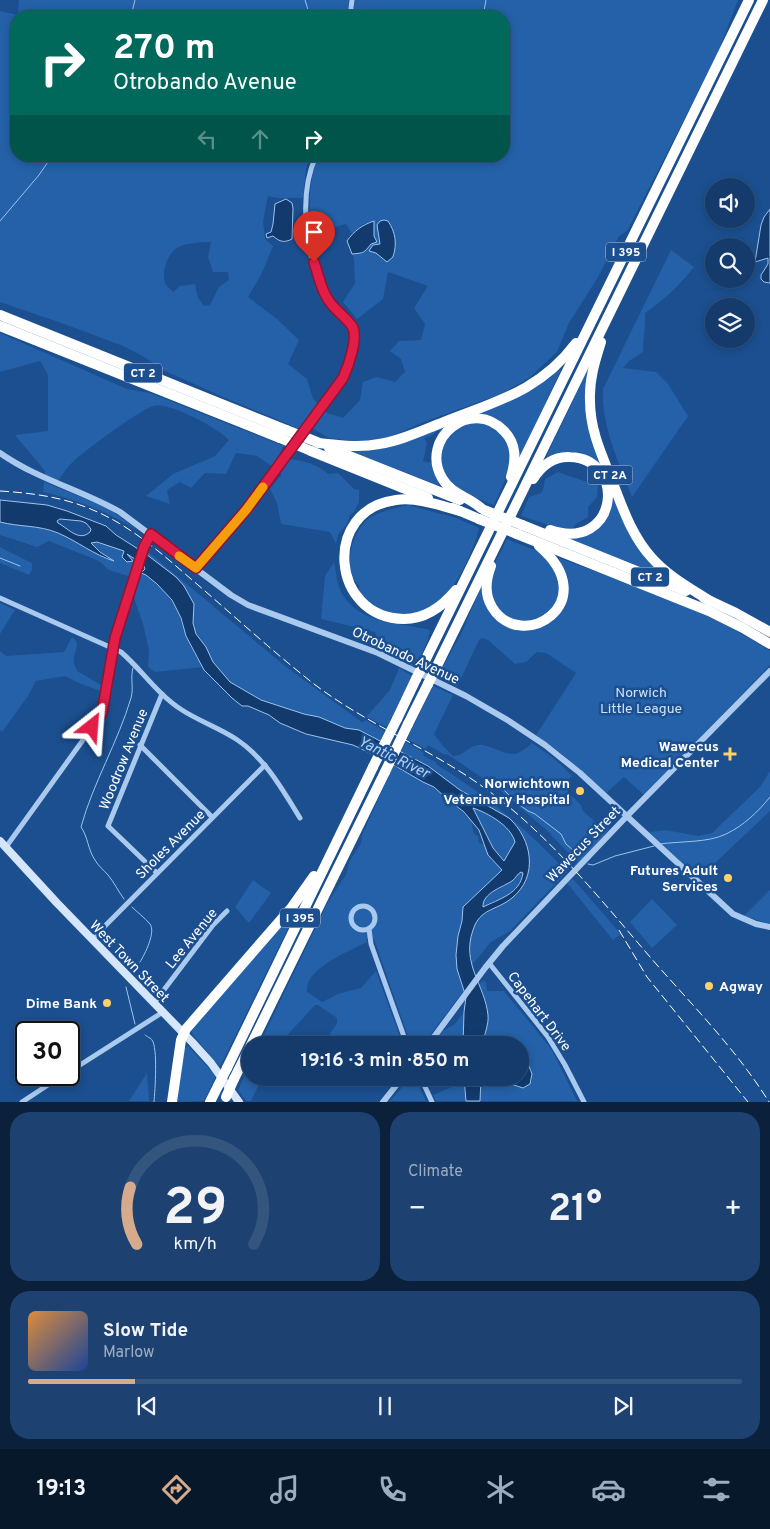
<!DOCTYPE html>
<meta charset="utf-8">
<style>
:root{--surface:#143b6b;--page:#1d4271;--text:#f1f3f6;--muted:#9dadc1;--line:#33557e;--accent:#d6ab8b}
body{margin:0;font-family:Overpass,sans-serif;background:var(--page);color:var(--text);height:100vh;display:flex;flex-direction:column;font-size:19px;white-space:nowrap}
*{box-sizing:border-box;margin:0}
p{font-size:16px;color:var(--muted)}
.icon{flex:none;width:28px;height:28px;fill:none;stroke:currentColor;stroke-width:2;stroke-linecap:round;stroke-linejoin:round}
.map{position:relative;height:1102px;overflow:hidden}
.panel{display:flex;flex-direction:column;gap:10px;padding:10px;background:#0b203b;flex:1}
.panel>*{flex:none}
.top-card{position:absolute;left:10px;top:10px;width:500px;height:152px;border-radius:20px;box-shadow:0 2px 8px #0003,0 0 0 1px var(--line);background:#00695c;color:#fff;overflow:hidden}
.fabs{position:absolute;left:705px;top:178px;display:grid;gap:10px}
.fabs a{display:grid;place-items:center;width:50px;height:50px;border-radius:50%;background:var(--surface);box-shadow:0 2px 8px #0003,0 0 0 1px var(--line);font-size:25px}
.speed{position:absolute;left:15px;top:1021px;display:flex;gap:10px;font-size:25px;font-weight:700;text-align:center}
.speed>*{display:grid;place-content:center;width:65px;height:65px;border-radius:50%;background:var(--surface);box-shadow:0 2px 8px #0003,0 0 0 1px var(--line);line-height:1}
.speed .limit{border:2px solid #111;border-radius:8px;background:#fff;color:#111}
.pin{position:absolute;display:grid;place-items:center;width:42px;height:42px;color:#fff;margin:-51px -21px;border-radius:50% 50% 50% 0;rotate:-45deg;box-shadow:0 0 5px #0007}
.pin .icon{rotate:45deg}
.me{position:absolute;width:55px;margin:-28px;rotate:28deg;stroke-linejoin:round;filter:drop-shadow(0 0 4px #0008)}
.turn{display:flex;align-items:center;gap:18px;height:105px;padding:0 20px;font-size:22px}
.turn .icon{width:65px;height:65px;stroke-width:2.5}
.turn b{display:block;font-size:35px;line-height:42px}
.lanes{display:flex;align-items:center;height:48px;padding:0 20px;background:#0003;justify-content:center;gap:25px;direction:ltr}
.lanes .off{opacity:.35}
.big{font-size:38px;font-weight:700;line-height:1.1}
.panel .tile{flex:1;display:flex;flex-direction:column;justify-content:center;gap:8px;min-width:0;padding:0 18px;border-radius:20px;background:var(--page)}
.panel .dial{align-items:center;gap:0}
.dial svg{height:130px;overflow:visible;fill:none;stroke:var(--line);stroke-width:7;stroke-linecap:round;text-anchor:middle}
.dial text{fill:var(--text);stroke:none}
.song{display:flex;align-items:center;gap:15px}
.cover{width:60px;height:60px;border-radius:8px;background:linear-gradient(135deg,hsl(30 70% 55%),hsl(220 70% 35%))}
.played{height:5px;border-radius:2px;background:linear-gradient(90deg,var(--accent) 15%,var(--line) 15%)}
.keys{display:flex;justify-content:space-around;direction:ltr}
.heat{display:flex;justify-content:space-between;align-items:center;font-size:28px;direction:ltr}
.panel .tiles{flex:1;display:grid;gap:10px;grid-template-columns:1fr 1fr}
.tile:last-child{grid-column:span 2}
.trip{position:absolute;left:241px;top:1036px;width:288px;height:50px;border-radius:25px;background:var(--surface);box-shadow:0 2px 8px #0003,0 0 0 1px var(--line);font-weight:700;line-height:50px;text-align:center}
.dock{display:flex;height:80px;justify-content:space-around;align-items:center;background:#08182b;color:var(--muted)}
.dock .icon{width:35px;height:35px}
.dock .selected{color:var(--accent)}
.dock b{font-size:22px;color:var(--text)}
.map>svg:first-child{display:block}
</style>
<div class="map">
<svg width="770" height="1102" viewBox="0 0 770 1102">
<rect width="100%" height="100%" fill="#1b4f8f"/>
<!-- green -->
<g fill="#2461a8" fill-rule="evenodd">
<path d="M19,0h330l-2,16h-331v140h295l-5,12 -3,30c-14,-1 -23,2 -35,-2l-5,25 2,18 8,7 -11,27 -14,24 29,22 22,21 -11,24 19,15 6,20 5,5 -18,25 -77,-32 -60,-27 -17,-12 -23,-12 -56,-21 -67,-23v-291l18,4zM211,242l-3,15 5,15h15l1,8 -10,7 -9,18 -6,1 -6,-8 -3,-14 -15,2 -7,6c-2,-2 -6,-6 -8,-9 -4,-12 3,-31 14,-36 7,-4 24,-5 32,-5z"/>
<path d="M355,0h383l-21,55 -90,176 -8,5 -21,41 -29,46 -12,29 -28,26 -28,16 -77,28 -37,16 -27,4 -31,-4 -17,-10 13,-17 2,2 16,5 17,-18 3,-18 14,-5 18,5 10,-10 -4,-13 -11,-8 9,-10 22,-1 4,-16 -11,-16 14,-22 -40,-14 -5,27 -26,20 -14,-17 12,-19 -1,-24 -2,-5 11,-1 8,-9 6,-2 -3,-6v-15l-11,3 -11,10 -6,-10 -35,10c-2,-28 -3,-50 7,-78h186v-140h-151z"/>
<path d="M671,250l23,17c-14,18 -30,33 -49,46 1,13 -2,25 -2,39l-14,9 -6,7 33,4 12,12 20,32 -56,81c-13,-35 -31,-70 -29,-108z"/>
<path d="M0,333l127,56 23,4 134,53 -12,20 -15,-10 -21,-3 -10,21 -21,-1 -14,15 -11,-6 -13,8 3,14 -24,-8 27,-22 42,-18 14,-16c-12,-12 -59,-38 -75,-34 -12,2 -68,44 -79,54 -7,6 -12,13 -17,21l-13,-4v-6l-30,-36 33,-4v-56l-8,-14 -40,11z"/>
<path d="M589,367l-1,23 19,84c-12,-9 -24,-22 -40,-21 -7,0 -14,3 -20,5v-3z"/>
<polygon points="559,369 561,370 519,459 512,436 471,417"/>
<path d="M452,422l-12,13v47l-2,3 -90,-35zM438,429l2,1 -7,16 -1,17 -9,-2 4,-18 -3,-5 9,-3z"/>
<path d="M465,422l20,1 20,13 5,11 -1,24 -15,34c-13,-5 -28,-9 -39,-18 -15,-12 -20,-39 -6,-53 5,-5 11,-8 16,-12z"/>
<path d="M290,459c15,2 27,5 38,15l10,-1 16,16 5,1v12l-5,10 -4,3 -3,9 -9,11 -2,9 -6,-12 -49,-8 -4,-21 -7,-14 12,-15 -2,-2z"/>
<polygon points="558,472 584,481 598,484 597,497 588,507 588,517 576,524 572,529 558,528 521,516 529,497 541,493 543,490 545,479"/>
<path d="M44,482l64,26 32,24c-31,-20 -62,-32 -97,-40z"/>
<polygon points="610,485 660,572 659,574 569,539 590,533"/>
<path d="M408,505l48,13 23,10c-4,20 -25,65 -42,76 -18,13 -51,15 -68,0 -5,-4 -8,-9 -12,-14l3,-4c-3,-3 -6,-5 -8,-8 -7,-18 2,-51 19,-61 11,-6 25,-9 37,-12z"/>
<path d="M0,522l38,6 21,5 52,27 -20,-17c9,-3 25,4 33,9l-2,6 5,4 3,-4 -4,-4 9,5 -4,18 -22,-7 -10,-9 -50,-20 -12,6 -37,-12z"/>
<path d="M507,539l35,14 17,25c0,7 1,20 -3,26 -20,32 -71,15 -66,-22 1,-15 11,-29 17,-43z"/>
<polygon points="0,547 32,563 32,569 29,575 0,563"/>
<path d="M147,551l138,115 78,57 2,-3 20,11 -5,10 -21,-11 -14,-2 -26,-11 -15,-3 -43,-14 -31,-18 -17,-20 -7,-15 -10,-13 -3,-11v-21c-4,-5 -6,-11 -9,-16l-38,-32z"/>
<path d="M559,558c72,27 147,51 211,93v14l-126,130 -20,-18 -19,17 -43,-40 -26,-19 40,-62 -30,-20 -9,-1 -11,10 -11,2 -27,-24 -6,-2 -3,2 -22,47 -19,-11 24,-44 20,-47 22,38 41,1 23,-40z"/>
<path d="M334,562c2,9 3,22 7,30 18,33 57,30 89,38l-2,9 -12,29 -14,-8 1,-3 -24,-12 -4,-13 -54,-13 4,-43z"/>
<path d="M141,573c6,2 11,7 16,12 24,21 21,35 34,62 3,7 8,13 11,20l-47,5 -7,-5 1,-17 -6,-26 -9,-26z"/>
<polygon points="0,603 15,610 0,634"/>
<path d="M72,637c10,6 1,15 2,25 0,3 2,6 3,9l24,14 2,7 -24,-9 -14,-7 -29,5 -8,15 -26,36 -2,-2v-79l6,5 58,-4z"/>
<polygon points="399,668 412,676 387,727 366,717 390,690"/>
<path d="M433,686l20,9 -19,39 9,12 10,10c11,0 15,-10 25,-11 4,-1 8,1 12,2 20,7 23,13 42,-4l24,17 16,16 -6,6 2,10 13,13 2,6 18,16 4,-2 4,4 -32,39 -3,-2 3,-4 -26,-27v-1l-51,-44 -53,-36 -2,1 -17,-10 -2,4 -19,-10z"/>
<path d="M406,742l18,11 -1,2 14,8 -1,1c49,30 92,66 131,108l-57,59 -19,11 -19,23 -2,-22 2,-12 7,-14 32,-18 15,-19 -6,-49 -5,-7 -6,-6 -49,-28 -32,-24 -27,-14z"/>
<path d="M394,765l29,17 13,6 36,33 1,11 2,3 3,1 1,7 6,2 6,14 11,11 -2,4 -38,41v6l-2,8 -2,46 6,15 -41,55h-12l-37,-106h-8l1,3c-17,9 -63,26 -60,50l15,10 16,-8 23,-6 15,-17 27,74h-68l-5,-11 7,-11v-5l-19,-13h-3l-37,40h-19l69,-143 19,-29 2,-11 12,-19 1,-8z"/>
<polygon points="770,771 770,811 698,879 649,832 666,830 698,836 712,833 760,787"/>
<path d="M473,808c15,6 38,17 42,34l-10,19 -12,-13z"/>
<path d="M519,872h3l1,3 -7,13 -7,8 -18,6 -8,5c-2,-12 19,-20 28,-26 4,-2 6,-5 8,-9z"/>
<polygon points="573,879 621,934 613,940 567,883"/>
<polygon points="253,880 271,893 249,923 235,907"/>
<polygon points="770,890 770,924 744,916"/>
<polygon points="652,899 677,925 652,948 630,922"/>
<polygon points="299,904 299,906 220,1067 193,1035 191,1030"/>
<path d="M482,981l4,1 1,9h17l48,59 25,51h-97l1,-23h25l5,6 21,-2v-8l-5,-13 -7,-2v-14h-38c5,-23 10,-37 -3,-60z"/>
<polygon points="464,1012 463,1045 432,1045 441,1032 455,1024"/>
<polygon points="188,1046 216,1076 204,1101 174,1102 185,1048"/>
<polygon points="250,1064 250,1078 262,1078 251,1101 246,1101 238,1090"/>
<polygon points="147,1073 149,1101 129,1101"/>
<polygon points="410,1078 415,1079 426,1101 390,1101"/>
<polygon points="464,1082 466,1101 436,1101 433,1095"/>
</g>
<!-- water -->
<g fill="#123a6d" stroke="#9cc4f0" fill-rule="evenodd">
<path d="M286,199l6,4 1,5 -1,31c-8,4 -12,3 -19,-3l-6,2 -1,-4 5,-2 2,-8 2,-20z"/>
<polygon points="770,209 770,283 764,282 761,279 761,275 768,264 768,258 755,262 761,225 764,217"/>
<path d="M384,220l4,1c8,12 9,23 5,36l-6,5 -11,-9 -7,-2 4,-6 7,-1 -3,-19 3,-4z"/>
<path d="M374,221v15l3,6 -6,2c-7,9 -7,9 -19,10l-5,-13c7,-10 15,-16 27,-20z"/>
<path d="M0,500l47,5 20,6 39,15 10,9 30,19 30,23 8,9 10,18 -1,19 3,11 10,13 7,15 17,20 31,18 43,14 15,3 26,11 14,2 69,36 32,24 49,28c23,21 30,58 3,80 -16,13 -32,10 -39,32 -12,34 12,55 15,85 1,9 -4,21 -6,30h-19l1,-33 2,-15 -9,-28 -1,-14 2,-19 4,-15 1,-14 39,-37 -14,-15 -9,-25 -15,-18 -18,-14 -12,-11 -11,-5 -36,-21 -34,-16 -47,-11 -26,-11 -11,-8 -21,-9h-6l-10,-8 -28,-28 -18,-34 -5,-18 -9,-18 -15,-16 -11,-9 -5,-2 4,-4 -2,-5 -16,-10 6,7 -6,1 -5,-5 2,-6 -27,-9 -6,1 9,9 14,9c-20,-6 -37,-20 -56,-28 -19,-8 -39,-6 -58,-11zM60,519l21,2 5,2 5,6 -1,3c-11,10 -21,-3 -32,-9l-1,-2zM473,808c15,5 38,18 42,34l-11,19 -11,-13zM521,872l2,1c-3,21 -24,26 -40,34 -1,-14 20,-20 29,-26 4,-3 5,-7 9,-9z"/>
<polygon points="520,1059 527,1061 532,1074 530,1084 523,1088 511,1084 506,1078 520,1078"/>
<polygon points="464,1078 481,1078 480,1101 466,1101"/>
</g>
<g fill="none" stroke-linecap="round" stroke-linejoin="round">
<!-- stream -->
<g stroke="#9cc4f0" stroke-width="1">
<polyline points="305,0 310,16"/>
<polyline points="131,16 135,0"/>
<polyline points="483,16 486,0"/>
<polyline points="0,221 39,175 52,156"/>
<polyline points="0,558 20,566"/>
<polyline points="121,630 122,632"/>
<polyline points="488,783 491,782 502,788 517,803 528,811 535,814 561,834 566,844 581,857"/>
<polyline points="478,800 480,793"/>
<path d="M660,844c20,-3 48,-1 66,-10 17,-8 32,-22 44,-37"/>
<polyline points="588,864 593,865 615,856 654,846"/>
<path d="M124,899c-6,-8 -10,-17 -16,-24 -4,-5 -10,-9 -13,-15 -7,-10 -7,-23 -14,-33 12,-44 37,-85 50,-129 3,-10 -1,-20 2,-30"/>
<path d="M132,907c5,5 13,11 18,17 6,8 -5,30 -10,38"/>
<polyline points="126,987 135,1024"/>
<path d="M145,1035c1,1 7,4 7,5 6,8 3,50 2,62"/>
<polyline points="520,1053 522,1052"/>
</g>
<!-- minor -->
<g stroke="#a9c9ee" stroke-width="5">
<polyline points="350,16 352,0"/>
<path d="M300,437c14,-19 31,-38 43,-58 5,-9 7,-20 9,-29 1,-5 3,-10 3,-15 -1,-14 -18,-22 -25,-32 -24,-38 -33,-106 -14,-147"/>
<polyline points="196,568 246,510 295,444"/>
<path d="M0,598l121,54c21,18 37,43 61,58 17,11 37,18 54,29 29,19 46,50 64,79"/>
<polyline points="140,745 212,817"/>
<polyline points="6,847 101,715 114,642 144,547 151,534"/>
<polyline points="157,873 108,826 162,694"/>
<circle cx="363" cy="918" r="12"/>
<polyline points="369,929 371,944 407,1045"/>
<polyline points="92,939 265,765"/>
<polyline points="489,963 548,1037 565,1065 584,1102"/>
<polyline points="154,1003 213,925 227,911"/>
<polyline points="69,1072 163,1012"/>
<polyline points="421,1078 432,1102"/>
<polyline points="22,1102 63,1075"/>
</g>
<!-- tertiary -->
<g stroke="#a9c9ee" stroke-width="6">
<path d="M0,453c37,26 81,37 120,59l111,83 17,10 130,48 88,43 43,25 36,24 35,28 153,141 23,10 14,3"/>
<polyline points="428,1045 485,968 503,946 627,816 770,671"/>
<polyline points="383,1102 402,1078"/>
</g>
<!-- secondary -->
<polyline stroke="#d6e6fa" stroke-width="8" points="0,841 57,903 192,1042 211,1063 239,1102"/>
<!-- motorway -->
<g stroke="#fff" stroke-width="10">
<polyline points="0,315 286,430"/>
<polyline points="0,326 280,438"/>
<path d="M601,342c-6,19 -12,38 -11,59 0,28 11,52 21,77 11,28 20,57 41,80 16,18 38,30 58,43"/>
<path d="M318,443c20,2 41,5 61,1 22,-3 44,-14 65,-22 53,-21 96,-31 132,-79"/>
<polyline points="329,448 460,500"/>
<polyline points="311,451 428,498"/>
<path d="M533,479c9,-14 21,-23 37,-22 58,2 48,96 -20,73"/>
<polyline points="453,508 479,519"/>
<path d="M481,508c-12,-11 -30,-14 -39,-30 -23,-40 30,-81 62,-47 13,13 12,29 7,46"/>
<polyline points="522,525 686,591"/>
<polyline points="517,534 709,611 743,628 770,644"/>
<path d="M491,566c-5,13 -7,28 1,41 29,48 113,-5 47,-61"/>
<path d="M456,590c-14,17 -30,29 -52,29 -74,-1 -82,-110 -8,-119 21,-3 43,5 64,11"/>
<polyline points="704,598 736,613 770,632"/>
<polyline points="422,667 749,0"/>
<polyline points="434,672 763,0"/>
<polyline points="397,719 416,679"/>
<polyline points="408,724 428,684"/>
<polyline points="251,1045 385,772"/>
<polyline points="227,1068 373,767"/>
<polyline points="234,1079 250,1047"/>
<polyline points="172,1102 181,1040 186,1029 292,907 314,876"/>
<polyline points="210,1102 218,1086"/>
</g>
<!-- rail -->
<g stroke="#fff" stroke-width="1" stroke-dasharray="9 4" stroke-linecap="butt">
<path d="M0,491c32,2 63,6 93,19 38,16 68,43 98,69 41,35 81,72 123,105 54,41 117,65 172,105 67,49 117,114 171,176 39,44 81,87 112,137"/>
<polyline points="619,930 647,977 748,1102"/>
</g>
<!-- motorway-bridge -->
<g stroke="#fff" stroke-width="10">
<polyline points="286,430 317,442"/>
<polyline points="280,438 311,451"/>
<polyline points="484,510 522,525"/>
<polyline points="479,519 517,534"/>
<polyline points="416,679 422,667"/>
<polyline points="428,684 434,672"/>
<polyline points="373,767 397,719"/>
<polyline points="385,772 408,724"/>
<polyline points="218,1086 227,1068"/>
<polyline points="226,1097 234,1079"/>
</g>
</g>
<g fill="none" stroke-linecap="round" stroke-linejoin="round">
<!-- route casing -->
<g stroke="#92132f" stroke-width="12">
<path id="route" d="M92,727l10,-14 13,-75 29,-91 7,-13 45,34 50,-58 97,-132c5,-11 16,-41 9,-52 -6,-8 -13,-13 -19,-20 -11,-12 -14,-29 -19,-44"/>
</g>
<!-- route -->
<use href="#route" stroke="#e11d48" stroke-width="9"/>
<!-- slow -->
<polyline stroke="#f59e0b" stroke-width="9" points="179,556 196,568 246,510 263,487"/>
</g>
<!-- markers -->
<g fill="#ffd166" stroke="#1b4f8f" stroke-width="2">
<path d="M727.5 746.5h5v5h5v5h-5v5h-5v-5h-5v-5h5z"/>
<circle cx="580" cy="791" r="5"/>
<circle cx="728" cy="878" r="5"/>
<circle cx="709" cy="986" r="5"/>
<circle cx="107" cy="1003" r="5"/>
</g>
<g text-anchor="middle" stroke-width="5" stroke-linejoin="round" paint-order="stroke">
<!-- shield labels -->
<g fill="#1b4f8f" stroke="#bbcadd" stroke-width="1">
<rect x="606" y="242.5" width="40" height="19" rx="4"/>
<rect x="124" y="363.5" width="38" height="19" rx="4"/>
<rect x="587.5" y="465.5" width="45" height="19" rx="4"/>
<rect x="631" y="567.5" width="38" height="19" rx="4"/>
<rect x="280" y="908.5" width="40" height="19" rx="4"/>
</g>
<g font-size="12" font-weight="bold" fill="#fff">
<text x="626" y="256">I 395</text>
<text x="143" y="377">CT 2</text>
<text x="610" y="479">CT 2A</text>
<text x="650" y="581">CT 2</text>
<text x="300" y="922">I 395</text>
</g>
<!-- street labels -->
<g font-size="14" fill="#fff" stroke="#1b4f8f">
<text transform="translate(406 655) rotate(25)" y="5">Otrobando Avenue</text>
<text transform="translate(123 759) rotate(-68)" y="5">Woodrow Avenue</text>
<text transform="translate(170 844) rotate(-45)" y="5">Sholes Avenue</text>
<text transform="translate(583 844) rotate(-46)" y="5">Wawecus Street</text>
<text transform="translate(191 938) rotate(-51)" y="5">Lee Avenue</text>
<text transform="translate(130 961) rotate(46)" y="5">West Town Street</text>
<text transform="translate(540 1011) rotate(53)" y="5">Capehart Drive</text>
</g>
<!-- park labels -->
<g font-size="14" fill="#cfe3fa" stroke="#1b4f8f">
<text x="641" y="697">Norwich<tspan x="641" dy="16">Little League</tspan></text>
</g>
<!-- poi labels -->
<g font-size="14" font-weight="bold" fill="#fff" stroke="#1b4f8f" text-anchor="end">
<text x="719" y="751">Wawecus<tspan x="719" dy="16">Medical Center</tspan></text>
<text x="570" y="788">Norwichtown<tspan x="570" dy="16">Veterinary Hospital</tspan></text>
<text x="718" y="875">Futures Adult<tspan x="718" dy="16">Services</tspan></text>
<text x="719" y="991" text-anchor="start">Agway</text>
<text x="97" y="1008">Dime Bank</text>
</g>
<!-- water labels -->
<g font-size="15" font-style="italic" fill="#b5d3f5" stroke="#1b4f8f">
<text transform="translate(394 757) rotate(26)" y="5">Yantic River</text>
</g>
</g>
</svg>
<div class="fabs">
<a><svg class="icon" aria-label="sound" viewBox="0 0 24 24"><path d="M4 9h4l5-4v14l-5-4H4zM17 9q2 3 0 6"/></svg></a>
<a><svg class="icon" aria-label="search" viewBox="0 0 24 24"><circle cx="10" cy="10" r="6"/><path d="M15 15l6 6"/></svg></a>
<a><svg class="icon" aria-label="layers" viewBox="0 0 24 24"><path d="M12 4l9 5-9 5-9-5zM3 14l9 5 9-5"/></svg></a>
</div>
<div class="speed"><div class="limit">30</div></div>
<div class="pin" style="left:314px;top:262px;background:#d93025"><svg class="icon" aria-label="arrive" viewBox="0 0 24 24"><path d="M6 21V4h12l-3 4 3 4H6"/></svg></div>
<svg class="me" style="left:92px;top:727px" viewBox="-20 -20 40 40"><path d="M0-17L14 15 0 8-14 15z" fill="#e11d48" stroke="#fff" stroke-width="4"/></svg>
<div class="trip">19:16 · 3 min · 850 m</div>
<div class="top-card">
<div class="turn"><svg class="icon" aria-label="right" viewBox="0 0 24 24"><path d="M7 20v-9h11M14 6l5 5-5 5"/></svg><div><b>270 m</b>Otrobando Avenue</div></div>
<div class="lanes"><svg class="icon off" aria-label="left" viewBox="0 0 24 24"><path d="M17 20v-9H6M10 6l-5 5 5 5"/></svg><svg class="icon off" aria-label="ahead" viewBox="0 0 24 24"><path d="M12 20V5M6 11l6-6 6 6"/></svg><svg class="icon" aria-label="right" viewBox="0 0 24 24"><path d="M7 20v-9h11M14 6l5 5-5 5"/></svg></div>
</div>
</div>
<section class="panel">
<div class="tiles">
<div class="tile dial"><svg viewBox="0 0 100 80">
<path d="M14 69A42 42 0 1 1 86 69"/>
<path d="M14 69A42 42 0 0 1 10 34" stroke="#d6ab8b"/>
<text x="50" y="56" font-size="32" font-weight="700">29</text>
<text x="50" y="72" font-size="11">km/h</text>
</svg></div>
<div class="tile"><p>Climate</p>
<div class="heat"><a>−</a><b class="big">21°</b><a>+</a></div>
</div>
<div class="tile">
<div class="song"><i class="cover"></i><div><b>Slow Tide</b><p>Marlow</p></div></div>
<div class="played"></div>
<div class="keys"><svg class="icon" aria-label="previous" viewBox="0 0 24 24"><path d="M18 5L8 12l10 7zM5 5v14"/></svg><svg class="icon" aria-label="pause" viewBox="0 0 24 24"><path d="M8 5v14M16 5v14"/></svg><svg class="icon" aria-label="next" viewBox="0 0 24 24"><path d="M6 5l10 7-10 7zM19 5v14"/></svg></div>
</div>
</div>
</section>
<nav class="dock">
<b>19:13</b>
<svg class="icon selected" aria-label="directions" viewBox="0 0 24 24"><path d="M12 3l9 9-9 9-9-9zM9 14v-3h6M13 9l2 2-2 2"/></svg>
<svg class="icon" aria-label="music" viewBox="0 0 24 24"><path d="M9 18V5l10-2v13"/><circle cx="6" cy="18" r="3"/><circle cx="16" cy="16" r="3"/></svg>
<svg class="icon" aria-label="phone" viewBox="0 0 24 24"><path d="M5 4h4l2 5-3 2q2 4 5 5l2-3 5 2v4C11 20 4 13 5 4z"/></svg>
<svg class="icon" aria-label="climate" viewBox="0 0 24 24"><path d="M12 3v18M4 7l16 10M4 17L20 7"/></svg>
<svg class="icon" aria-label="car" viewBox="0 0 24 24"><path d="M5 17H2v-5l4-1 3-4h7l3 4 3 1v5h-3M9 17h6M6 11h13"/><circle cx="7" cy="17" r="2"/><circle cx="17" cy="17" r="2"/></svg>
<svg class="icon" aria-label="filters" viewBox="0 0 24 24"><path d="M4 7h16M4 17h16"/><circle cx="9" cy="7" r="2"/><circle cx="15" cy="17" r="2"/></svg>
</nav>
